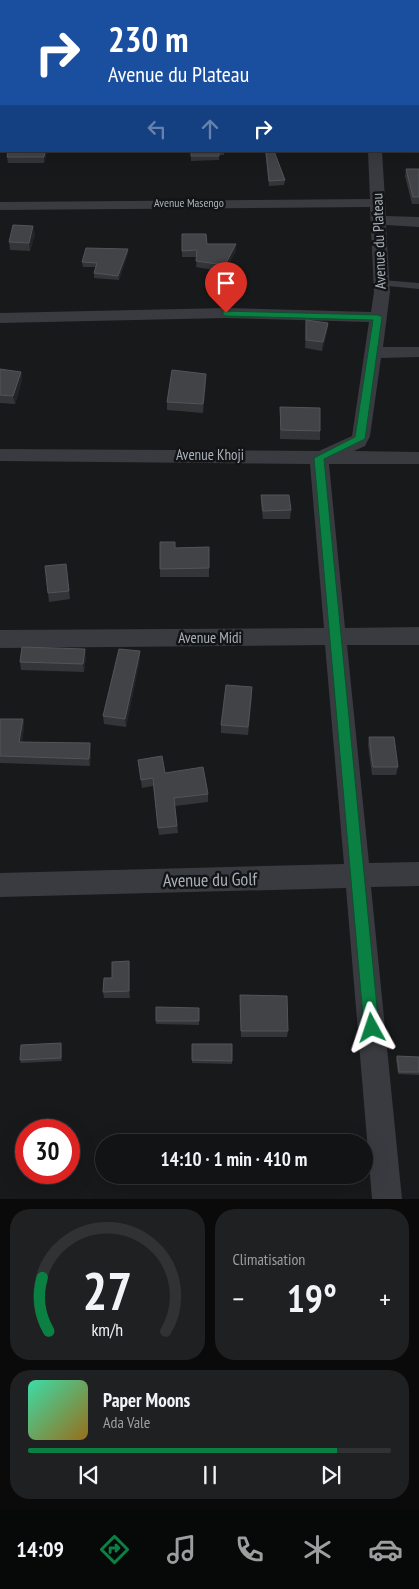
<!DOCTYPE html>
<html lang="fr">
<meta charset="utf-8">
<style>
:root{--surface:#121314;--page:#1f2022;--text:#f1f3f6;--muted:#9c9ea0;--line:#313234;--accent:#0b8043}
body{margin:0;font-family:"PT Sans Narrow",sans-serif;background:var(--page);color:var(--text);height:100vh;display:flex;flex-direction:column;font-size:19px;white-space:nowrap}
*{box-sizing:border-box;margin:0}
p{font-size:16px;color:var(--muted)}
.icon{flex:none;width:28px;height:28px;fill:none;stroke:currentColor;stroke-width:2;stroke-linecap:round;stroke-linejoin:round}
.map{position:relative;height:1199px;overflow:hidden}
.panel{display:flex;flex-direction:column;gap:10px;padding:10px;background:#0a0a0b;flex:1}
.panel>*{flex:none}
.banner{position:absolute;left:0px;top:0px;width:420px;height:152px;box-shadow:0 5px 20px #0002,0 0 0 1px var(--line);background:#1a4fa0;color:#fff;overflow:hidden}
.speed{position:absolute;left:15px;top:1119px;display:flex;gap:10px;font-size:25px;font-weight:700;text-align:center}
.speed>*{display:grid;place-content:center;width:65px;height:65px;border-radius:50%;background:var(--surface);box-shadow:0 5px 20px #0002,0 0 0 1px var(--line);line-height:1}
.speed .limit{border:8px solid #d22;background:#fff;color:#111}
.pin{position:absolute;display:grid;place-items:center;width:42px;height:42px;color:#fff;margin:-51px -21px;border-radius:50% 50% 50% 0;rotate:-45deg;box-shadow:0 0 5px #0007}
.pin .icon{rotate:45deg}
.me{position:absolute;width:55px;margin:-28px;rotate:355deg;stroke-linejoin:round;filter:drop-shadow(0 0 4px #0008)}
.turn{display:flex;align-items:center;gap:18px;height:105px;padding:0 25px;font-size:22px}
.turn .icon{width:65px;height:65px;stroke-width:2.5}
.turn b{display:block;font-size:35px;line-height:42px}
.lanes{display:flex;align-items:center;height:48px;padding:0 25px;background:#0003;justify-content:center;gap:25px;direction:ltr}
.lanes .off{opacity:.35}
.big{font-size:38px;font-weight:600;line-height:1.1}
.panel .tile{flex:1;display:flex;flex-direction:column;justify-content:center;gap:8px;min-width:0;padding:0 18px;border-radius:20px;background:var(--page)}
.panel .dial{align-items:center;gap:0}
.dial svg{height:130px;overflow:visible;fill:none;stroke:var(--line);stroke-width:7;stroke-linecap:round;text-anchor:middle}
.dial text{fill:var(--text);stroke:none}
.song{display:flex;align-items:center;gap:15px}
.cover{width:60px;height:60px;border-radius:8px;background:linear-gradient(135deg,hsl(160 70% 55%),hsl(40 70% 35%))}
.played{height:5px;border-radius:2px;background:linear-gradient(90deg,var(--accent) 85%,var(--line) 85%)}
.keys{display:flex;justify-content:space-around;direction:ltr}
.heat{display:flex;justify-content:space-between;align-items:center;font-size:28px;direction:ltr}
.panel .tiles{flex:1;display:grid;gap:10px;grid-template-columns:1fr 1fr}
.tile:last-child{grid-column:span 2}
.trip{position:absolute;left:95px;top:1134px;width:278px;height:50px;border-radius:25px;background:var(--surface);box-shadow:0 5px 20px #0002,0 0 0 1px var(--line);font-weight:600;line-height:50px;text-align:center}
.menu{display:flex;height:80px;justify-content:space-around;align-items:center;background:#070808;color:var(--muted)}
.menu .icon{width:35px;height:35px}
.menu .active{color:var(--accent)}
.menu b{font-size:22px;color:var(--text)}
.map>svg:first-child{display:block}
</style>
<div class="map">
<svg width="419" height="1199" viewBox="0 0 419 1199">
<rect width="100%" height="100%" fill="#18191b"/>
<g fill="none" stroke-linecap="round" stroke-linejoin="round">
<!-- pedestrian -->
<polygon fill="#393b40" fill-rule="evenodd" points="382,280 419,283 419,289 378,285 378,281"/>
<!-- minor -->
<g fill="#393b40" fill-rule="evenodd">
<rect x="19" y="0" width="12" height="1"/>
<rect x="356" y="0" width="12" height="1"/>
<rect x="0" y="40" width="1" height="8"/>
<polygon points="368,151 382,151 386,216 419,217 419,227 386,225 390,292 383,347 419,347 419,357 381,358 370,436 365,446 354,451 419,452 419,464 329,464 345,628 419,627 419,645 347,645 369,863 419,862 419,886 371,887 402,1199 372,1199 346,888 0,897 0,873 344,864 325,645 0,648 0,630 324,628 310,464 0,461 0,449 319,451 352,436 369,322 226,318 0,323 0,313 226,308 371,312 374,292 370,207 0,210 0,202 370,199"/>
</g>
</g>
<!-- wall -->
<g fill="#343539">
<polygon points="8,151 47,151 44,163 8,163 7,157"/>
<polygon points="191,151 224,151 224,155 219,155 219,160 191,161"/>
<polygon points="265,151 274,151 285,180 284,185 269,186"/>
<polygon points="406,169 419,169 419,204 412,204 405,176"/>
<polygon points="35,234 30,251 10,250 9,242"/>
<polygon points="182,234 207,244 236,250 225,272 196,267 197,257 182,257"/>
<polygon points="128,253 119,280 94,278 94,273 96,267 83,267 82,262"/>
<polygon points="306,320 328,323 327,332 322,351 305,348"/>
<polygon points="0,369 21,372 22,380 15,404 0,403"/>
<polygon points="206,382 203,413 167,410 167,402"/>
<polygon points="280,407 320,431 320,440 280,439"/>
<polygon points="261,495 291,510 290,519 263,519 261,504"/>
<polygon points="209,547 209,577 160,577 160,569 175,548"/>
<polygon points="66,564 70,599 49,602 48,593"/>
<polygon points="86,657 84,672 21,670 20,662"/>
<polygon points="140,659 126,727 104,724 103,716"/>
<polygon points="252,696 248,735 221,733 221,725"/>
<polygon points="0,719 23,719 24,726 22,742 90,743 91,750 90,766 0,763"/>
<polygon points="369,737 398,767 396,775 372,775 368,745"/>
<polygon points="138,760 208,794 208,802 175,806 178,833 159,835 153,786 142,788"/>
<polygon points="129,961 130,968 130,998 104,998 103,992 112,978"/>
<polygon points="240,995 288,1031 287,1037 241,1037"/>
<polygon points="199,1008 199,1025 156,1024 156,1021"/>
<polygon points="192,1044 232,1044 232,1064 192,1063"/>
<polygon points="62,1046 62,1061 21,1063 20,1060"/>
<polygon points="397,1056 419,1057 419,1075 398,1074 396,1059"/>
</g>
<!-- shaded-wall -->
<g fill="#232427">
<polygon points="45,151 47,151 44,163 44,157"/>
<polygon points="33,226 35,234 30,251 29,243"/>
<polygon points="236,244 236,250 225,272 225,265"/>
<polygon points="128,249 128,253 119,280 118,276"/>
<polygon points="328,323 327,332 322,351 323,342"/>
<polygon points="21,372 22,380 15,404 13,396"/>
<polygon points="206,374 206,382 203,413 203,404"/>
<polygon points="85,649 86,657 84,672 83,664"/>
<polygon points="140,651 140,659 126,727 125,719"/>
<polygon points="23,719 24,726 21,750 19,742"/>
<polygon points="90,743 91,750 90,766 89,759"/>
<polygon points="129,961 130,968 130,998 129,991"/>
<polygon points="61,1043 62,1046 62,1061 61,1058"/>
</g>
<!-- building -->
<g fill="#414347" stroke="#515459">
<polygon points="8,151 45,151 44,157 7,157"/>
<rect x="191" y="151" width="28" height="5"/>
<polygon points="266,151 274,151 285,180 269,181"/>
<polygon points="406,169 419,169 419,197 413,197"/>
<polygon points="13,225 33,226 29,243 9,242"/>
<polygon points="182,234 206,234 207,244 236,244 225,265 196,261 197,250 182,251"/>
<polygon points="86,248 128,249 118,276 94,273 97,263 82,262"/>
<polygon points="306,320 328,323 323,342 306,340"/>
<polygon points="0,369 21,372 13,396 0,395"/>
<polygon points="172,370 206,374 203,404 167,402"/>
<polygon points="280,407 320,408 320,431 281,430"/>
<polygon points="261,495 289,495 291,510 263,511"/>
<polygon points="160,542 175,542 175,548 209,547 209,568 160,569"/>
<polygon points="66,564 69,591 48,593 45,566"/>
<polygon points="22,647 85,649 83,664 20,662"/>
<polygon points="119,649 140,651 125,719 103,716"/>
<polygon points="226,685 252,687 248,727 221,725"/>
<polygon points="0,719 23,719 19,742 90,743 89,759 0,756"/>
<polygon points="369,737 394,737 398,767 373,767"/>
<polygon points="162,756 165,773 203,767 208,794 174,798 177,826 158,828 153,778 141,780 138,760"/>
<polygon points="129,961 129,991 103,992 104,978 112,978 112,962"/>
<polygon points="240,995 287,996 288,1031 241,1031"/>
<polygon points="156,1007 199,1008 199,1021 156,1021"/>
<polygon points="61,1043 61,1058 20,1060 21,1045"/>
<polygon points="192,1044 232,1044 232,1061 192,1060"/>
<polygon points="397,1056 419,1057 419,1072 399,1072"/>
</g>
<!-- route -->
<polygon fill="#0b8043" stroke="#07532c" points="223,311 378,315 382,317 365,439 324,459 379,1028 377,1033 372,1036 366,1033 364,1028 314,458 355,437 373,320 226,316 223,315"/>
<g text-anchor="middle" stroke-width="5" stroke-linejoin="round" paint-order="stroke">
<!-- far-street labels -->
<g font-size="12" fill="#aab1bb" stroke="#131416">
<text x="189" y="207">Avenue Masengo</text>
</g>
<!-- street labels -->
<g font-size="15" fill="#aab1bb" stroke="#131416">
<text transform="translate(379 241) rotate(-92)" y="5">Avenue du Plateau</text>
<text x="210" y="460">Avenue Khoji</text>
<text x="210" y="643">Avenue Midi</text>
</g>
<!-- near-street labels -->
<g font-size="18" fill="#aab1bb" stroke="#131416">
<text transform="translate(210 880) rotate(-1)" y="6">Avenue du Golf</text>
</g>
</g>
</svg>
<div class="speed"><div class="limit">30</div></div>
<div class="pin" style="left:226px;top:313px;background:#d93025"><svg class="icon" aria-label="arrive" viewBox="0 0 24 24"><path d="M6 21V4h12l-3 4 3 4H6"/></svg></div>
<svg class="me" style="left:372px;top:1028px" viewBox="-20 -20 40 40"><path d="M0-17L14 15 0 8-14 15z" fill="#0b8043" stroke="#fff" stroke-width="4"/></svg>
<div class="trip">14:10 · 1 min · 410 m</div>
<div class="banner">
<div class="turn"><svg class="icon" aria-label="right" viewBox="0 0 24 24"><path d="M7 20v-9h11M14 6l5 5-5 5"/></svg><div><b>230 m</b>Avenue du Plateau</div></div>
<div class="lanes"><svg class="icon off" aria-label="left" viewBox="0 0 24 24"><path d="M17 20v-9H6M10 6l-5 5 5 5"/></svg><svg class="icon off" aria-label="ahead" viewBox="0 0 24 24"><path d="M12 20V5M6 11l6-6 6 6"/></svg><svg class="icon" aria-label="right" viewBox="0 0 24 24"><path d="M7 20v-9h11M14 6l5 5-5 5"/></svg></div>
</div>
</div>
<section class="panel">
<div class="tiles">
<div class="tile dial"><svg viewBox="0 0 100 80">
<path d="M14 69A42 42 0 1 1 86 69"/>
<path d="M14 69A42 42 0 0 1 10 36" stroke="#0b8043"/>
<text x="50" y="56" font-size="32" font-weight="700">27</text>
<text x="50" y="72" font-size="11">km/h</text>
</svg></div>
<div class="tile"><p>Climatisation</p>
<div class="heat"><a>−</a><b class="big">19°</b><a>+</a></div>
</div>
<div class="tile">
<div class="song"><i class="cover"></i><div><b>Paper Moons</b><p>Ada Vale</p></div></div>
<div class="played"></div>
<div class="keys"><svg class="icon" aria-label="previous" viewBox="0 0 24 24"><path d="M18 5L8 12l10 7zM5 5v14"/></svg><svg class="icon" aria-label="pause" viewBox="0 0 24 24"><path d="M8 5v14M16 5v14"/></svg><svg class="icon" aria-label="next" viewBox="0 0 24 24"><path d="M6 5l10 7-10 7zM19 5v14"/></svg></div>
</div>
</div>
</section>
<nav class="menu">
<b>14:09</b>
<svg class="icon active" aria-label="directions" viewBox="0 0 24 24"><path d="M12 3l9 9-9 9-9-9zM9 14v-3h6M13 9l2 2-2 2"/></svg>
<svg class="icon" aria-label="music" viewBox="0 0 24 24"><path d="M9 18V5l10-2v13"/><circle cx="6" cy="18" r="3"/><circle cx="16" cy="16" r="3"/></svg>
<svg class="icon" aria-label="phone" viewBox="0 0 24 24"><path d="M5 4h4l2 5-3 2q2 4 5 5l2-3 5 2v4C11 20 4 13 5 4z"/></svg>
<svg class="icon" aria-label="climate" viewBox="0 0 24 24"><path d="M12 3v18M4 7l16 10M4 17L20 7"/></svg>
<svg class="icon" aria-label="car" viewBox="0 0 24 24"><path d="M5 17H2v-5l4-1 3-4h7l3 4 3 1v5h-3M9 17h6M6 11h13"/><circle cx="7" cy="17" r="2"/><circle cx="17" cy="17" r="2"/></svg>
</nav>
